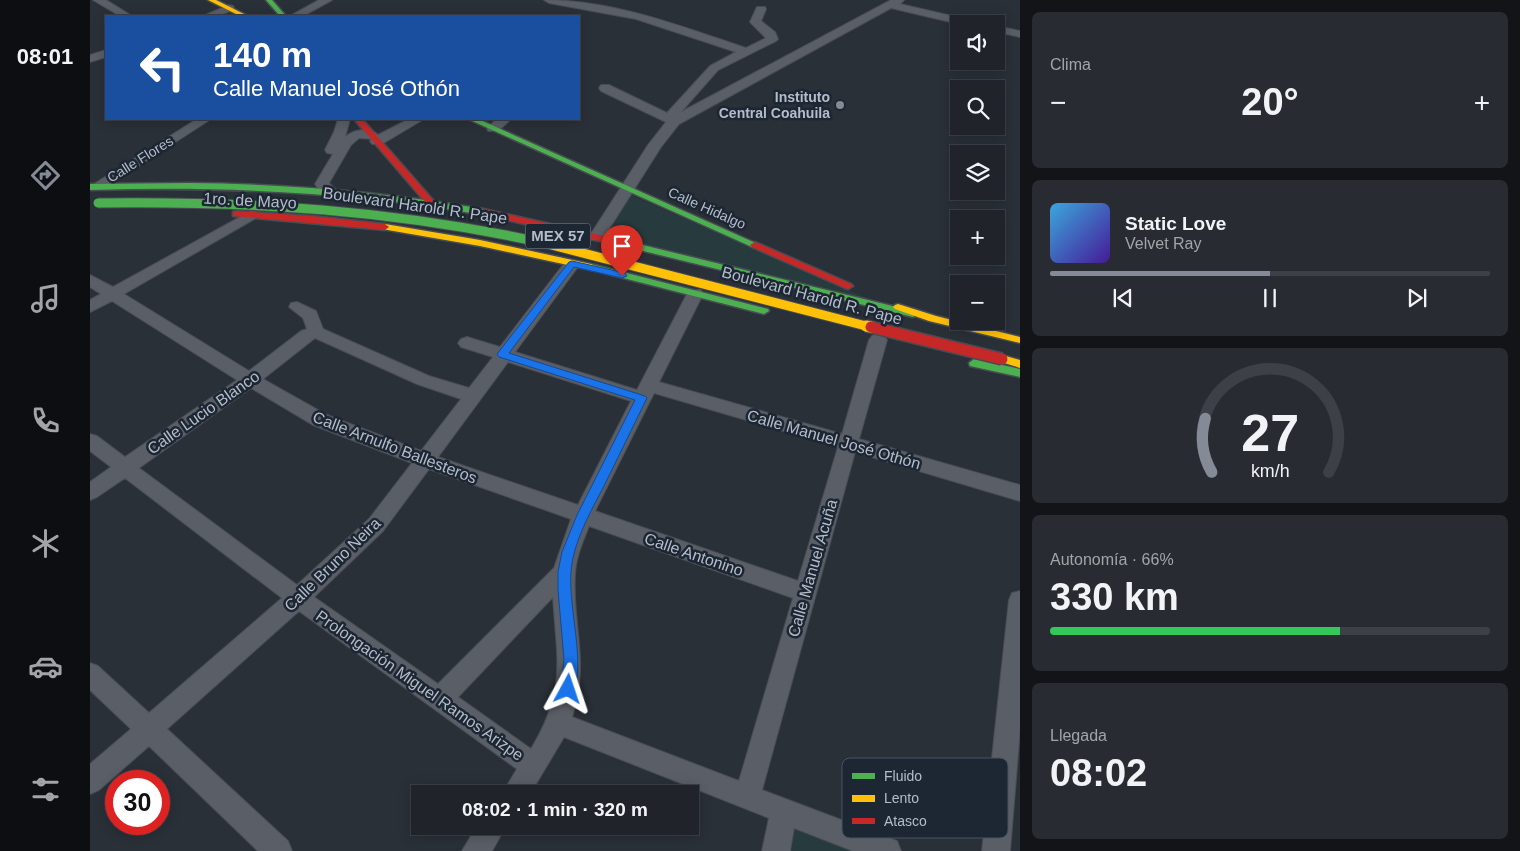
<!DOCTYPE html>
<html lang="es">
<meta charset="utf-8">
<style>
:root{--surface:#20242a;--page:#282c32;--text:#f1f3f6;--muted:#a2a4a8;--line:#3d4147;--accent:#848b96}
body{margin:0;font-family:Helvetica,sans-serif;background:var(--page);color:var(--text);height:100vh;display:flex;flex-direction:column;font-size:19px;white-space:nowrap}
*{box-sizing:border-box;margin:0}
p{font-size:16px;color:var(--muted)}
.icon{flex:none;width:28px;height:28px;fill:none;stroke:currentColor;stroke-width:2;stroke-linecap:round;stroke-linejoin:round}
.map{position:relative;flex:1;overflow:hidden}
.panel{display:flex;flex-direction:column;gap:12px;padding:12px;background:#121417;width:500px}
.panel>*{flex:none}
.top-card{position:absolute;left:15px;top:15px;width:475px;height:105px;border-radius:0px;box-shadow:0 2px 12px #0003,0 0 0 1px var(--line);background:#1a4fa0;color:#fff;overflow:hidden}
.tools{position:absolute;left:860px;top:15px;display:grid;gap:10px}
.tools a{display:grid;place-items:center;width:55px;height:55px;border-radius:0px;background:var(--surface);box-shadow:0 2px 12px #0003,0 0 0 1px var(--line);font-size:25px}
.speed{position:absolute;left:15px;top:770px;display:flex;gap:10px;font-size:25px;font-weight:700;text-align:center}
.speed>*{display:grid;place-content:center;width:65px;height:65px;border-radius:50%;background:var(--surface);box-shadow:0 2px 12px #0003,0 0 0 1px var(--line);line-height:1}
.speed .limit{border:8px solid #d22;background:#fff;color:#111}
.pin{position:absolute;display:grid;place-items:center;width:42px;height:42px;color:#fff;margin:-51px -21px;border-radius:50% 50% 50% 0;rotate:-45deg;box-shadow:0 0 5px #0007}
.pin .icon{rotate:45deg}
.me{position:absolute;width:55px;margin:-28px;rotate:5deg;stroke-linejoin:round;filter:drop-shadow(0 0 4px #0008)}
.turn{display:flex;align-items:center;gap:18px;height:105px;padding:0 25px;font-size:22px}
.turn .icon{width:65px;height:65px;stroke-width:2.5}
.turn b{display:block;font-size:35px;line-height:42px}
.big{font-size:38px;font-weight:800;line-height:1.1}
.panel .widget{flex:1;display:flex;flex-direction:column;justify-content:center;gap:8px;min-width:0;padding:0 18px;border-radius:8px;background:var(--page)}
.panel .dial{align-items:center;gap:0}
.dial svg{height:130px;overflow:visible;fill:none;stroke:var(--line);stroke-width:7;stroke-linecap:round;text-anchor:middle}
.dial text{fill:var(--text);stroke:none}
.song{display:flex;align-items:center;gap:15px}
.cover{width:60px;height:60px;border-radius:8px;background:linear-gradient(135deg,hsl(200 70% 55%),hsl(260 70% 35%))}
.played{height:5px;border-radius:2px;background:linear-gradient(90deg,var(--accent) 50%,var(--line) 50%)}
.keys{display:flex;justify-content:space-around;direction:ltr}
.heat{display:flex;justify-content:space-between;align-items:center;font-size:28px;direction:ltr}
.charge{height:8px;border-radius:4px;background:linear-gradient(90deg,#34c759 66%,var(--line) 0)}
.trip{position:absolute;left:321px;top:785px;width:288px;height:50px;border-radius:0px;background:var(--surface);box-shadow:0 2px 12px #0003,0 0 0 1px var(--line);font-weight:800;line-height:50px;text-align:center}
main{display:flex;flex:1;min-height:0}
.dock{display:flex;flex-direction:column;width:90px;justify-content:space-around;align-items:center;background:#0d0e11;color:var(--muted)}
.dock .icon{width:35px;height:35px}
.dock .current{color:var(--accent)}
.dock b{font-size:22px;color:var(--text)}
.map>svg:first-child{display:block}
</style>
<main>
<nav class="dock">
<b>08:01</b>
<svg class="icon current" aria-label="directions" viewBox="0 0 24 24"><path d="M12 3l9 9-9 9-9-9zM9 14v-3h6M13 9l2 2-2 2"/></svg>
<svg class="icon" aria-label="music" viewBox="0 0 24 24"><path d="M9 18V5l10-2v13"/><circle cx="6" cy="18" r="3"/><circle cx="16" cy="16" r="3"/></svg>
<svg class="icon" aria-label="phone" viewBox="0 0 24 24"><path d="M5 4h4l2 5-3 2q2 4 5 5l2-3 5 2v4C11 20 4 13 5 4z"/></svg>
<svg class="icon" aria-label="climate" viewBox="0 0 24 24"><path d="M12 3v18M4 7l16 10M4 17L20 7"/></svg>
<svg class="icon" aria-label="car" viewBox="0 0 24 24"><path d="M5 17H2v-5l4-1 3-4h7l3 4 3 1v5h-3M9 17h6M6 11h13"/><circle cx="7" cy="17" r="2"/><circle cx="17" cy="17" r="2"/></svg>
<svg class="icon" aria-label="filters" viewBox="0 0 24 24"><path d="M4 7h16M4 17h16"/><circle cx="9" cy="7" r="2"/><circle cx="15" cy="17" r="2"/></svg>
</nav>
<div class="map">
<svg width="930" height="851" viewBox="0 0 930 851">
<rect width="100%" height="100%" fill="#2a3038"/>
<!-- green -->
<g fill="#273a3e">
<polygon points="540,195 784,301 515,236"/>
<polygon points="702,823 778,851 696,851"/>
</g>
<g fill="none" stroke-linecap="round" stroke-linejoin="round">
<!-- street casing -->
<g stroke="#484c53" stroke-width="2">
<g id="street">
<polygon points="3,0 16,0 42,16 30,16"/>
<polygon points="229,0 242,0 213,16 200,16"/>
<path d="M454,0c70,0 136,26 202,48l20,-10 -16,-16 7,-15h8l1,2 -5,12 14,11 3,7 -2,2 -58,29 -37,42 210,-112h13l-4,4 78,18 1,2h-20l-68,-16 -212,116 -18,23 -59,93h-10l-3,-3 59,-92 18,-23 -65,-31 -2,-3 2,-3h8l58,28 43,-47 26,-14 -100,-33 -87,-16z"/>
<polygon points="139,5 143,6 144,8 143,10 127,16 113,16"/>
<polygon points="906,26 930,31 930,37 906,32"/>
<polygon points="16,50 16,57 0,62 0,55"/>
<polygon points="107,119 121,119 16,187 6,187 4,184"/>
<path d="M248,119h12l-5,18c9,-8 25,-10 33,-2l31,-16h15l-42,25h-10l-2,-3 2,-2 -13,-1 -8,7 -22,38 9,9 -2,3c-9,2 -16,-3 -21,-11l18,-30 -6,-1 -2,-3 9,-18z"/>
<polygon points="407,119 421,119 408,131 398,131 397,128"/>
<path d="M161,211l5,1 2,3 -2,3 -132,76 125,77 52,-40 6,-2 -4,-11 -14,-11 2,-4 6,-1 19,9 7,18 106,47 40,12 24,-31 -32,-10 -3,-4 3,-4 6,-2 33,10 66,-86h12l2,3 -65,88 122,38 50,-96 2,-4h12l2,4 -44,88 183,52 27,-94 3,-4 6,-2 6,2 3,4 -28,99 161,46v16l-165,-49 -93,338 135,51 4,10h-48l-59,-23 -4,23h-28l7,-33 -205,-81 -34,57h-28l15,-25 -218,-158 -132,118 121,112 4,10h-34l-109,-105 -50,44 -9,4v-30l41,-35 -41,-39v-27l8,3 51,47 133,-115 -157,-120 -28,19 -7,3v-18l21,-15 -21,-16v-17l7,2 28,21 112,-77 -125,-79 -22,11v-12l11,-6 -11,-7v-12l23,12zM225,338l102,46 44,15 -40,52 -94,-36 -64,-36zM418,362l123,39 -53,104 -140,-48zM161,388l62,37 99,38 -43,56 -72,66 -158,-117zM564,393l184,54 -40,134 -203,-70zM339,469l142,50 -17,49 -116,116 -124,-87 69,-66zM499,526l204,72 -54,183 -167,-64c18,-55 0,-90 3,-143 1,-17 8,-33 14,-48zM463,597c4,65 14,92 -22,152l-73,-52z"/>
<polygon points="930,591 930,729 920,851 892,851 919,600 922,593"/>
<polygon points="387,826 416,826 402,851 372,851"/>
</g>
</g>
<!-- fast casing -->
<g stroke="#484c53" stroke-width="3">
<g id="fast">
<polygon points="176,0 182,0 196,16 190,16"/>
<polygon points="378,119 388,119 670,245 668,247 662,247"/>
<path d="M99,183c99,1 196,9 294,26l4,3 -4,3c-131,-23 -261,-29 -393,-25v-6z"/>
<polygon points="536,241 823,311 828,314 823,317 533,246 531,244"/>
<polygon points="501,264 678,309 679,311 674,314 498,269 496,267"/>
<polygon points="884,359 930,369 930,377 880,366 879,363"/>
</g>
</g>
<!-- slow casing -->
<g stroke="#484c53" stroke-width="3">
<g id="slow">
<polygon points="118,0 126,0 158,16 150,16"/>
<polygon points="295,224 390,240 501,264 506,267 501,270 390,246 292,229 292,225"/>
<polygon points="808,304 846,316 930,337 930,343 839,321 805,309 803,307 805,305"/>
<polygon points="912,355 930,360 930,368 908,361 907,359 908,357"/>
</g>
</g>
<!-- jam casing -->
<g stroke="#484c53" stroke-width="3">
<g id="jam">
<polygon points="264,119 272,119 349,207 349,211 343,211"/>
<polygon points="393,209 536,241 541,244 536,247 390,214 389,212"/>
<polygon points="146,211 222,216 295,224 299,227 295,230 143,216 143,212"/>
<polygon points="665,242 761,284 763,286 758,289 755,288 662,247 660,245"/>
</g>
</g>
<!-- street -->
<use href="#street" fill="#5a5e66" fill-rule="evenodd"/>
<!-- fast -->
<use href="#fast" fill="#4caf50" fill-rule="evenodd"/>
<!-- slow -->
<use href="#slow" fill="#ffc107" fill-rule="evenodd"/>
<!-- jam -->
<use href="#jam" fill="#c62828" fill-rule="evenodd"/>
<!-- fast-bridge casing -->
<g stroke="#474c53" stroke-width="11" stroke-linecap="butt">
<path id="fast-bridge" d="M8,203c154,-2 295,7 446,40"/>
</g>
<!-- slow-bridge-far1 casing -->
<g stroke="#474c53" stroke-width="11" stroke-linecap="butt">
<polyline id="slow-bridge-far1" points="454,243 780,327"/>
</g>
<!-- slow-bridge casing -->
<g stroke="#474c53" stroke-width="14" stroke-linecap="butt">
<polyline id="slow-bridge" points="776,326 781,327"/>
</g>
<!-- jam-bridge casing -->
<g stroke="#474c53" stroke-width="14" stroke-linecap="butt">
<polyline id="jam-bridge" points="781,327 912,359"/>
</g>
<!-- fast-bridge -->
<use href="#fast-bridge" stroke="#4caf50" stroke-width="9"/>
<!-- slow-bridge-far1 -->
<use href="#slow-bridge-far1" stroke="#ffc107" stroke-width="9"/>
<!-- slow-bridge -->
<use href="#slow-bridge" stroke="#ffc107" stroke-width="11"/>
<!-- jam-bridge -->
<use href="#jam-bridge" stroke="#c62828" stroke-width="11"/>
</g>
<!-- route -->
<path fill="#1a73e8" stroke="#114b97" d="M482,261l53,12 2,3 -5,2 -48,-11 -65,86 136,43 2,2c-14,29 -28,57 -42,86 -14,27 -32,58 -34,88 -3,34 15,93 2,121l-5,2 -5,-2 -2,-4 3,-30 -6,-69v-18l4,-20 15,-37 58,-115 -136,-43 -2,-3 72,-92z"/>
<!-- markers -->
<circle fill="#848b96" stroke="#1d2633" stroke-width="2" cx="750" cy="105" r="5"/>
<g text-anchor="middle" stroke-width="5" stroke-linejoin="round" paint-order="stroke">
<!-- far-poi labels -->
<g font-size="14" font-weight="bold" fill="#b4bcc9" stroke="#1d2633" text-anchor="end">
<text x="740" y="102">Instituto<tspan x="740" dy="16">Central Coahuila</tspan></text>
</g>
<!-- far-street labels -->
<g font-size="14" fill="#b4bcc9" stroke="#1d2633">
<text transform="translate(50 159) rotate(-32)" y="5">Calle Flores</text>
<text transform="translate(617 208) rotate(24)" y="5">Calle Hidalgo</text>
</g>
<!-- shield labels -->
<rect fill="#1d2633" stroke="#878f9c" stroke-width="1" x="435.5" y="223.5" width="65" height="25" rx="4"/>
<g font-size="15" font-weight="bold" fill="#b4bcc9">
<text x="468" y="241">MEX 57</text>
</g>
<!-- street labels -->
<g font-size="16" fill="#b4bcc9" stroke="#1d2633">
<text transform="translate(160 200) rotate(3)" y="6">1ro. de Mayo</text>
<text transform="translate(325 205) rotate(8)" y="6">Boulevard Harold R. Pape</text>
<text transform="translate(722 295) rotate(15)" y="6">Boulevard Harold R. Pape</text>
<text transform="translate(113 412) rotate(-35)" y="6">Calle Lucio Blanco</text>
<text transform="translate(744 439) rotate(16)" y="6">Calle Manuel José Othón</text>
<text transform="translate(305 447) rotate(21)" y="6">Calle Arnulfo Ballesteros</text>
<text transform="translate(604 554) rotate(19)" y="6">Calle Antonino</text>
<text transform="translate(242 564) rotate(-44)" y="6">Calle Bruno Neira</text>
<text transform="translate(722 568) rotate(-74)" y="6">Calle Manuel Acuña</text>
<text transform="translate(330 685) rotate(35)" y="6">Prolongación Miguel Ramos Arizpe</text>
</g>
</g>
<!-- legend -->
<rect x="752" y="758" width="166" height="80" rx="8" fill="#1d2633" stroke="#4a5360" stroke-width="1"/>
<rect x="762" y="773" width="23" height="6" fill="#4caf50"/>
<rect x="762" y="795" width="23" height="7" fill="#ffc107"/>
<rect x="762" y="818" width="23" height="6" fill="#c62828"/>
<g font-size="14" fill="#b4bcc9">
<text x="794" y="781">Fluido</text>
<text x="794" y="803">Lento</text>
<text x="794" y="826">Atasco</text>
</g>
</svg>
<div class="tools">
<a><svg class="icon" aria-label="sound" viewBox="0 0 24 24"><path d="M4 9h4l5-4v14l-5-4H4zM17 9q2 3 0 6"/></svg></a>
<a><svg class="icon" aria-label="search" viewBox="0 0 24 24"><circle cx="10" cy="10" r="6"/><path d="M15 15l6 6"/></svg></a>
<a><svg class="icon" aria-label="layers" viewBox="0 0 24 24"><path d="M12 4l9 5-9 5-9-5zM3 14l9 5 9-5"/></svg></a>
<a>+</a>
<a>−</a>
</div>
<div class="speed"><div class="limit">30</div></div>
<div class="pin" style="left:532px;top:276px;background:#d93025"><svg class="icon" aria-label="arrive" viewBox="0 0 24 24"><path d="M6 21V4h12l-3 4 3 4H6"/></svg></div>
<svg class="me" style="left:478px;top:689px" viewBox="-20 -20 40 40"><path d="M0-17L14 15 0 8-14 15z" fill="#1a73e8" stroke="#fff" stroke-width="4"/></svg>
<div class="trip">08:02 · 1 min · 320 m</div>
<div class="top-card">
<div class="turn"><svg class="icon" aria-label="left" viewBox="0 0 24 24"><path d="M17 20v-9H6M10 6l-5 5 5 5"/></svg><div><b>140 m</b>Calle Manuel José Othón</div></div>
</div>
</div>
<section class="panel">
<div class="widget"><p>Clima</p>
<div class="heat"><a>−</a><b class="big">20°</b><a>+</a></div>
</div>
<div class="widget">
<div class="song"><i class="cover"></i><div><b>Static Love</b><p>Velvet Ray</p></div></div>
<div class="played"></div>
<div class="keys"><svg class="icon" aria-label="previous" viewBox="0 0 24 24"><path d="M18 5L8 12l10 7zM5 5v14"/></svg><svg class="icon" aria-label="pause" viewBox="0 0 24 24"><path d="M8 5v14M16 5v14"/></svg><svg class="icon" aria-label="next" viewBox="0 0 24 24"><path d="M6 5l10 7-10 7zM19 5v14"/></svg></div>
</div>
<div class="widget dial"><svg viewBox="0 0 100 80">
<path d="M14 69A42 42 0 1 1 86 69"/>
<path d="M14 69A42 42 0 0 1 10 36" stroke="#848b96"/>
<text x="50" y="56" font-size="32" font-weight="700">27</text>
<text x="50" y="72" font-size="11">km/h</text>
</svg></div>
<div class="widget"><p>Autonomía · 66%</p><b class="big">330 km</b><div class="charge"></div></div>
<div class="widget"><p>Llegada</p><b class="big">08:02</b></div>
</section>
</main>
